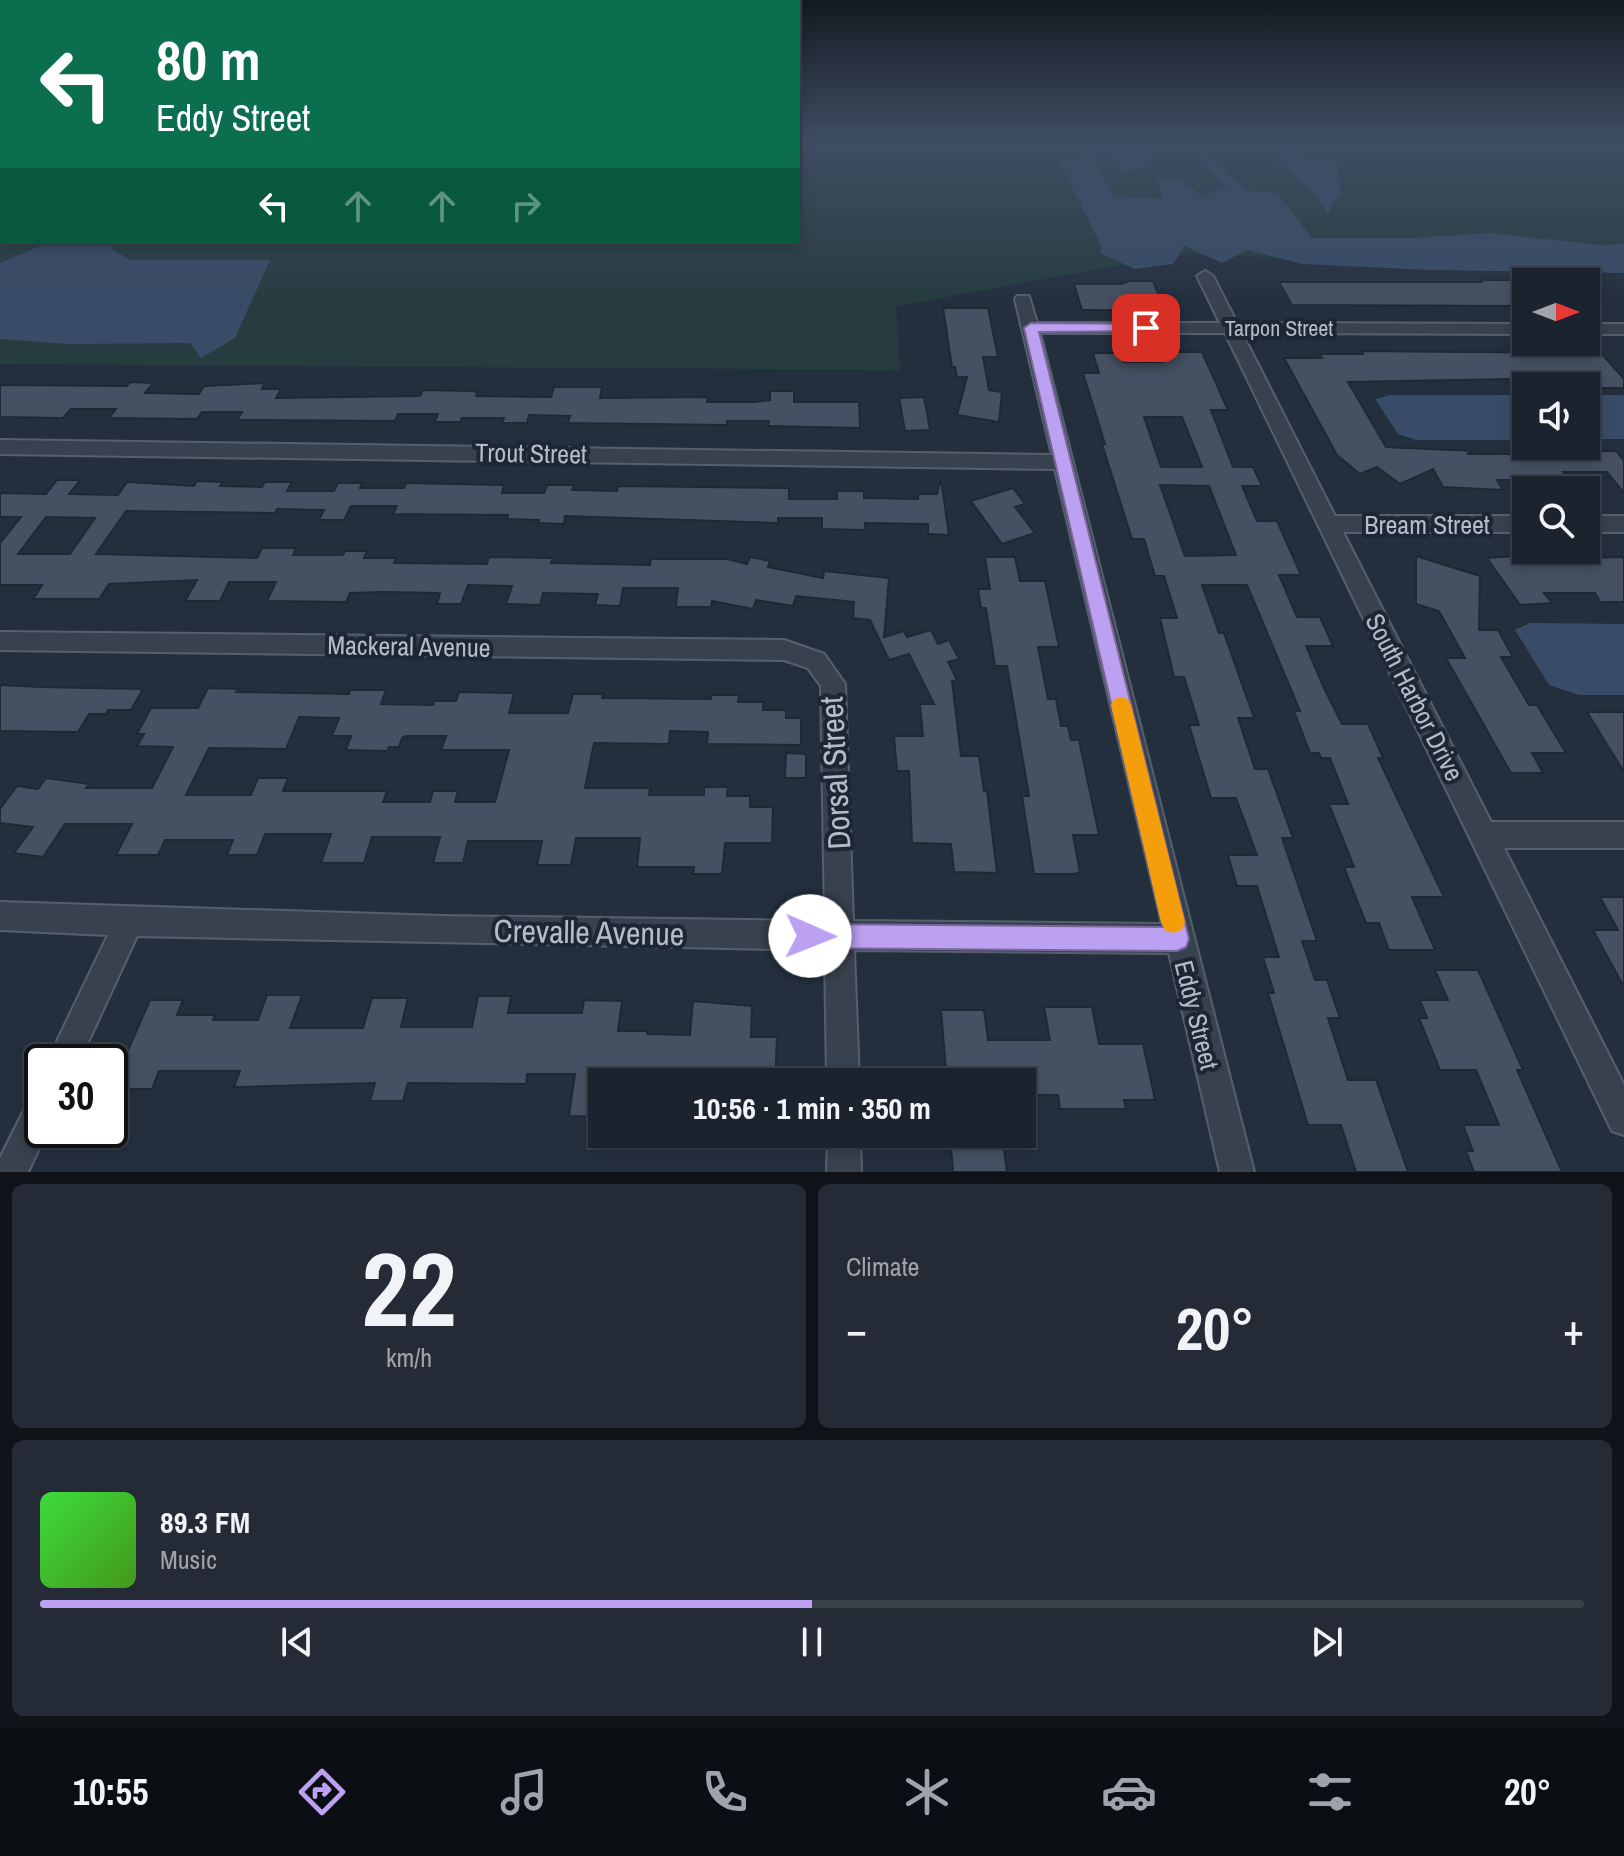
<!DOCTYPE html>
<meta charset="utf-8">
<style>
body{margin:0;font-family:"Archivo Narrow",sans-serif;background:#242b36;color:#f1f3f6;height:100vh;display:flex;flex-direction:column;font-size:30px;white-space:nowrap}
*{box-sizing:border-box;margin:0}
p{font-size:26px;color:#a0a4aa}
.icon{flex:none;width:44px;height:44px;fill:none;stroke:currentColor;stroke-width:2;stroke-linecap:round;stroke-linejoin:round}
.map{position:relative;height:1172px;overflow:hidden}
.panel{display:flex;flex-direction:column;gap:12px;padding:12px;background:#0f1319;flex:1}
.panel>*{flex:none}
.top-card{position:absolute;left:0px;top:0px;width:800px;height:244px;box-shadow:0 4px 12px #0003,0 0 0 2px #39404a;background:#0b6e4f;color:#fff;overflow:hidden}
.needle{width:52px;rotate:90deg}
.tools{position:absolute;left:1512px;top:268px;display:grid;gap:16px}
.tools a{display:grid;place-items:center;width:88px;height:88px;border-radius:0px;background:#1b232e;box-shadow:0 4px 12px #0003,0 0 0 2px #39404a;font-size:40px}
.speed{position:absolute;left:24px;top:1044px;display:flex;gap:16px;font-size:40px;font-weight:700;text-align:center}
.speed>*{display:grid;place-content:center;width:104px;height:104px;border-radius:50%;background:#1b232e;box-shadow:0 4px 12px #0003,0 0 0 2px #39404a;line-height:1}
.speed .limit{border:4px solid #111;border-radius:12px;background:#fff;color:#111}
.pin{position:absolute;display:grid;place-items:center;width:68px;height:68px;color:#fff;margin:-34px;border-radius:16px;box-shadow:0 4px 12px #0006}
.me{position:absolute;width:88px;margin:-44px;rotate:91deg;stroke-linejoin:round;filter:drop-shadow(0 0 6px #0008)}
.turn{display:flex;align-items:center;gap:28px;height:168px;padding:0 24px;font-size:36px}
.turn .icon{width:104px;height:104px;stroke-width:2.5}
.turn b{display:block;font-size:56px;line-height:68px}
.lanes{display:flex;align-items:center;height:76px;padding:0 24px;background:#0003;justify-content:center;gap:40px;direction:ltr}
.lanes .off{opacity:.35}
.big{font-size:60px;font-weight:700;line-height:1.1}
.panel .card{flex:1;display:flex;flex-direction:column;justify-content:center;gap:12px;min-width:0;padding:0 28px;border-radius:12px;background:#242b36}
.panel .dial{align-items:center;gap:0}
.dial b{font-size:104px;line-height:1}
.song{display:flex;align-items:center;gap:24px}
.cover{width:96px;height:96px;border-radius:12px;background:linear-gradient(135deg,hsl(120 70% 55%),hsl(100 70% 35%))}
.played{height:8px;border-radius:4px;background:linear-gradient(90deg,#bca0f2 50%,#39404a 50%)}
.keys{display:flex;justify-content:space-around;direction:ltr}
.heat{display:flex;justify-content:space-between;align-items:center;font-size:44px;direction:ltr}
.panel .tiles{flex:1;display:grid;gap:12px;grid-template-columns:1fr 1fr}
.card:last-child{grid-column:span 2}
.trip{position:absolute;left:588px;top:1068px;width:448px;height:80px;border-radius:0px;background:#1b232e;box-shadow:0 4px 12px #0003,0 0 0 2px #39404a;font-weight:700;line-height:80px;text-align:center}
.dock{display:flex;height:128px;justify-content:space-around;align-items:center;background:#0b0e12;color:#a0a4aa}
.dock .icon{width:56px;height:56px}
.dock .on{color:#bca0f2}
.dock b{font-size:36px;color:#f1f3f6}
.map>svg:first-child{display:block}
.green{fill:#263c3f}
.water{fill:#394c67}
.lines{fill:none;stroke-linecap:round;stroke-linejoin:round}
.canal{fill:#394c67;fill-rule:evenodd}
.building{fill:#455162;stroke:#1f2835;stroke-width:2;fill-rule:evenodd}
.street-casing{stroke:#565f6c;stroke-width:4}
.street{fill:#38414e;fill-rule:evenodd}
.route{fill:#bca0f2;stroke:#7a689d;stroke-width:2}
.slow{fill:#f59e0b}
.labels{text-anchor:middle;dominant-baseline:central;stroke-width:8;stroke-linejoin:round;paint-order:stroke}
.far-street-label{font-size:22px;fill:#b4bcc9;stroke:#1d2633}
.street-label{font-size:26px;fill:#b4bcc9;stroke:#1d2633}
.near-street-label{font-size:32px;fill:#b4bcc9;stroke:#1d2633}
</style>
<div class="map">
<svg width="1624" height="1172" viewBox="0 0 1624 1172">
<rect width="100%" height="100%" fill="#242f3e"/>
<path class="green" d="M 0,141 L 2,242 L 798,242 L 798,141 L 1624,141 L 1624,270 L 1182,254 L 896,306 L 900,370 L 0,364 Z"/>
<path class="water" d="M 1261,144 L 1336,161 L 1341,191 L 1328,213 L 1314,194 Z
M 1128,146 L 1163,150 L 1143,167 L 1124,173 L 1105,156 L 1093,160 L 1114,196 L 1163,199 L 1156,179 L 1176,177 L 1204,197 L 1219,188 L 1277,193 L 1312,238 L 1412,238 L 1490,233 L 1601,245 L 1624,244 L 1624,273 L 1430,270 L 1303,264 L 1247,250 L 1222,263 L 1185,246 L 1173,264 L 1135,269 L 1100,253 L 1101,246 L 1059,160 L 1092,148 Z
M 39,242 L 117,242 L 111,248 L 130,260 L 270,260 L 235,338 L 201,358 L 190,343 L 69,344 L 0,339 L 0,263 L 38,247 Z
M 1390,395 L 1526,395 L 1526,440 L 1417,440 L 1398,434 L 1375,399 Z
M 1586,395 L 1624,395 L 1624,439 L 1586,439 Z
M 1530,623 L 1624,624 L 1624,695 L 1579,695 L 1549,685 L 1515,630 Z"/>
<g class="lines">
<path class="canal" d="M 1180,141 L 1195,141 L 1264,209 L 1264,215 L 1252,215 Z"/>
</g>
<path class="building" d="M 1481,280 L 1526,280 L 1526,306 L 1292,305 L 1279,282 L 1482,282 Z
M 1129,281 L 1153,281 L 1165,310 L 1082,310 L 1074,284 L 1122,284 Z
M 943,308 L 988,308 L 998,357 L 983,357 L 989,390 L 1002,392 L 999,422 L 957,415 L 967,377 L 957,377 L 955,367 L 952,367 Z
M 1361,351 L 1601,353 L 1624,379 L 1624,388 L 1602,388 L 1596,381 L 1573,381 L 1570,378 L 1348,382 L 1386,447 L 1474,451 L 1467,454 L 1565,454 L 1562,451 L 1616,451 L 1624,461 L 1624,493 L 1607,472 L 1563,472 L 1575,488 L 1552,488 L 1546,480 L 1497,480 L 1503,490 L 1443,487 L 1433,469 L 1400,484 L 1377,467 L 1360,474 L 1337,455 L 1284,358 L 1322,358 L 1319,354 L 1363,354 Z
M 1158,352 L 1202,352 L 1228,410 L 1211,410 L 1233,467 L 1253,467 L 1262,486 L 1242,486 L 1257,521 L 1277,521 L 1301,575 L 1279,575 L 1297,617 L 1320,617 L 1333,646 L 1306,646 L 1324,688 L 1342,724 L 1368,724 L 1383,758 L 1378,758 L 1444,897 L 1412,897 L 1435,950 L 1389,950 L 1379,923 L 1366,923 L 1344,867 L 1354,867 L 1329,804 L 1348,804 L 1330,758 L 1321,758 L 1319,753 L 1310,753 L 1294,711 L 1300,711 L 1247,585 L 1202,585 L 1219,633 L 1224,633 L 1254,718 L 1238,718 L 1255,769 L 1268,769 L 1293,838 L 1282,838 L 1317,941 L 1302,941 L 1315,980 L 1327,980 L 1340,1018 L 1328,1018 L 1348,1080 L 1376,1080 L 1408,1172 L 1356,1172 L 1341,1125 L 1308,1125 L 1268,993 L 1274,993 L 1263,957 L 1279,957 L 1257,886 L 1237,886 L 1228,855 L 1257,855 L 1236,798 L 1211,798 L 1189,725 L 1199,725 L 1184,677 L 1174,677 L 1160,618 L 1177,618 L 1164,576 L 1155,576 L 1144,539 L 1132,539 L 1102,444 L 1105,444 L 1083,373 L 1099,373 L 1093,353 L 1121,353 L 1124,362 L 1162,362 ZM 1144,417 L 1182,417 L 1202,467 L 1161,467 ZM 1160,485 L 1209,486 L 1236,555 L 1185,556 Z
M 130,382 L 153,383 L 145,393 L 199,394 L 204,386 L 265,383 L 262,389 L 281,389 L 276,398 L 420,396 L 423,390 L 473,391 L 477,392 L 476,396 L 551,397 L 554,387 L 602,387 L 600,398 L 708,397 L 707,402 L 754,402 L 770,400 L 770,391 L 794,391 L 794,402 L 859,402 L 860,428 L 768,426 L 769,421 L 727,421 L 727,425 L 568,423 L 570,416 L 529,415 L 527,423 L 502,423 L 504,418 L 462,418 L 460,422 L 435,422 L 438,414 L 398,414 L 395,421 L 237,420 L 242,412 L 202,412 L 197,419 L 109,418 L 116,409 L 71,409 L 63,418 L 0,417 L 0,385 L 127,386 Z
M 924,397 L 930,430 L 905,431 L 899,398 Z
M 941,479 L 949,535 L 928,534 L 928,524 L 865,523 L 865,530 L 822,529 L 822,518 L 778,518 L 778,523 L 565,516 L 564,524 L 538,523 L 539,520 L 507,519 L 508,515 L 393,514 L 397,506 L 351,506 L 344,520 L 319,520 L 324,510 L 277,509 L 275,513 L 126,511 L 96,554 L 257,558 L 262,548 L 296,548 L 293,555 L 343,555 L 345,551 L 367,551 L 364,558 L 396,558 L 394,563 L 487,564 L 489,557 L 553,558 L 551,563 L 650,565 L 651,559 L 727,559 L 747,564 L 750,557 L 770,561 L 768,567 L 823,578 L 824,571 L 889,578 L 884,637 L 904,631 L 907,637 L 931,630 L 938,644 L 949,640 L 959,659 L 948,662 L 957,680 L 952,681 L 961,756 L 979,756 L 984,791 L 987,791 L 997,873 L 954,872 L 951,844 L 912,843 L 909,771 L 897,771 L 894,736 L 923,736 L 920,704 L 934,704 L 909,654 L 889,660 L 870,620 L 853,618 L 854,602 L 796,596 L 793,606 L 756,600 L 753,609 L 712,601 L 711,607 L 676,607 L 678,588 L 623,588 L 620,606 L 595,605 L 598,594 L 543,593 L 540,605 L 506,604 L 512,586 L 468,585 L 461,604 L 437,604 L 440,593 L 383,592 L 350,593 L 346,602 L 267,601 L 276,582 L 229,582 L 220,601 L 185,601 L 197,580 L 109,584 L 99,599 L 33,599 L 42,585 L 0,585 L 0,543 L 21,517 L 0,517 L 0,493 L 46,494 L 57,480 L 80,480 L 69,494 L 118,495 L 127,482 L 194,486 L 197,481 L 223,482 L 220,486 L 262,487 L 265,482 L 292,482 L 287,491 L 334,491 L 338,483 L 362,483 L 360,488 L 404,488 L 406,483 L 504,485 L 502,493 L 544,493 L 547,485 L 574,485 L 572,490 L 617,491 L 618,486 L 789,488 L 789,499 L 837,499 L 837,491 L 864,491 L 864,498 L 918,499 L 918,494 L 937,494 ZM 46,517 L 95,518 L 70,554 L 18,554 Z
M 1013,488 L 1025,504 L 1015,507 L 1035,533 L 1002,544 L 971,501 Z
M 1416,556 L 1480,576 L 1479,630 L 1498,630 L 1513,657 L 1501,657 L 1529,705 L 1537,705 L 1566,753 L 1532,753 L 1543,773 L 1511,773 L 1446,658 L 1465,658 L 1439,611 L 1416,604 Z
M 1516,556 L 1518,559 L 1624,557 L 1624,602 L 1600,602 L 1595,593 L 1544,593 L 1552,603 L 1520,605 L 1487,558 Z
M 985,557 L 1015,557 L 1020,581 L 1045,581 L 1059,647 L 1038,647 L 1048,699 L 1056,699 L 1061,726 L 1068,726 L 1071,740 L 1079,740 L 1099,835 L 1073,835 L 1080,872 L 1074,874 L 1034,874 L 1022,796 L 1029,796 L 1007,666 L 995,666 L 986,608 L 981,608 L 978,589 L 990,589 Z
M 0,685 L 40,687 L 143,689 L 131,710 L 108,710 L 106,714 L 89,714 L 78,732 L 0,731 Z
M 208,688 L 238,689 L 236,692 L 349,694 L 350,690 L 386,690 L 381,704 L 433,705 L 434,701 L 456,701 L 459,692 L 514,693 L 509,713 L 568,713 L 573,694 L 603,694 L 602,698 L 711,699 L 711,695 L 739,695 L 738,702 L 763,702 L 763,710 L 786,710 L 786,718 L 801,718 L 801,745 L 707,744 L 708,732 L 670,731 L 669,744 L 594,743 L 585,788 L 650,788 L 649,795 L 704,795 L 704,787 L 728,787 L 727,796 L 750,796 L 750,807 L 773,807 L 772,843 L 725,843 L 722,874 L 693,874 L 694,867 L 637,867 L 640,838 L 576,838 L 571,865 L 537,865 L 542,841 L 468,841 L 463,863 L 433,863 L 440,837 L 372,837 L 364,863 L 321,863 L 331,834 L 265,834 L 257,855 L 227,855 L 233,840 L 165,840 L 158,855 L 116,855 L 132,824 L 65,824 L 43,857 L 14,853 L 33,827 L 0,823 L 0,809 L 17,786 L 38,789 L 46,778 L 89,784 L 86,788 L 152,788 L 173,747 L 137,746 L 144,734 L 137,734 L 151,708 L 198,708 ZM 299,717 L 339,718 L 332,736 L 351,736 L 346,750 L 387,751 L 389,747 L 399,747 L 402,738 L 406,736 L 446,736 L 441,750 L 509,750 L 495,802 L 455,802 L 458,791 L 433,791 L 430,802 L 383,802 L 387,791 L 283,791 L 288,778 L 258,778 L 251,795 L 186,795 L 209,748 L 286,749 Z
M 1587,712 L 1624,712 L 1624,772 Z
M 786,753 L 806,754 L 806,778 L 785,778 Z
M 1600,897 L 1624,897 L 1624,987 L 1593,930 L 1618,930 Z
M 1435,970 L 1478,970 L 1523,1070 L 1517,1070 L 1562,1172 L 1474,1172 L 1466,1151 L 1473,1151 L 1463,1125 L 1499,1125 L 1476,1070 L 1440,1070 L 1419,1018 L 1427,1018 L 1420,1000 L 1448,1000 Z
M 267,995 L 302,995 L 290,1028 L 363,1028 L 372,998 L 408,998 L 401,1027 L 472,1027 L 478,996 L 511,996 L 508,1013 L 582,1013 L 584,1000 L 622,1001 L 618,1031 L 647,1031 L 647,1034 L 690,1035 L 693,1001 L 752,1006 L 751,1037 L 777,1037 L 775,1082 L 602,1082 L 602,1117 L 569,1116 L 575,1074 L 527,1074 L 526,1084 L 408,1083 L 403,1101 L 370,1101 L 375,1083 L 234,1087 L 240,1071 L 159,1071 L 152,1089 L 111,1089 L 150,1000 L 183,1000 L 177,1015 L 215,1015 L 213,1020 L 258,1020 Z
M 1044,1007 L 1092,1007 L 1099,1044 L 1143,1044 L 1155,1100 L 1124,1100 L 1126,1109 L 1060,1109 L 1058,1095 L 1022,1095 L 1022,1082 L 947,1082 L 941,1010 L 984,1010 L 988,1040 L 1050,1040 Z
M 950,1134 L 1002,1134 L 1007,1172 L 953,1172 Z"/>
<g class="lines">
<g class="street-casing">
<path id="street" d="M 1205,271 L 1213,276 L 1237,323 L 1526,324 L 1526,334 L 1242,333 L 1335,516 L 1526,516 L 1526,532 L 1343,532 L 1491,822 L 1624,822 L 1624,848 L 1504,848 L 1624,1085 L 1624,1135 L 1612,1131 L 1225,333 L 1040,333 L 1254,1172 L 1220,1172 L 1169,953 L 854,950 L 859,1082 L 827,1082 L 825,950 L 137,936 L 79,1062 L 47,1062 L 108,935 L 0,930 L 0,902 L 441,916 L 825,921 L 821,686 L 808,668 L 784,660 L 0,650 L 0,632 L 784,640 L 824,654 L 845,684 L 853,921 L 1162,924 L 1055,469 L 0,454 L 0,440 L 1052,455 L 1015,299 L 1017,296 L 1029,296 L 1037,323 L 1220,323 L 1197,276 Z
M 1586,324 L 1624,324 L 1624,334 L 1586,334 Z
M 1586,516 L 1624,516 L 1624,532 L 1586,532 Z
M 42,1091 L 42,1130 L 48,1130 L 28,1172 L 0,1172 L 0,1158 L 31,1096 Z
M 828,1134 L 860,1134 L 861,1172 L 827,1172 Z"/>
</g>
<use href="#street" class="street"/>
</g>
<linearGradient id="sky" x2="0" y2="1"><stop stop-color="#141a22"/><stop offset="0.46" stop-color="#3f4d63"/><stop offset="1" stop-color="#3f4d63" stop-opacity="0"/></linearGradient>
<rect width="1624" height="305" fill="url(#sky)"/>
<path class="route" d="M 1146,324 L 1151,325 L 1151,331 L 1039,332 L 1189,939 L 1186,947 L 1177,951 L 810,948 L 802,945 L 798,936 L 802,928 L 810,924 L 1163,927 L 1024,328 L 1031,323 Z"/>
<path class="slow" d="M 1121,697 L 1128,699 L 1131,705 L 1185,922 L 1182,930 L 1173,933 L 1165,930 L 1161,922 L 1111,705 L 1114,699 Z"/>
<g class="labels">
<g class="far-street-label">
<text x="1279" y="328">Tarpon Street</text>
</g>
<g class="street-label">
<text transform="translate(531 453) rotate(1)">Trout Street</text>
<text x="1427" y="524">Bream Street</text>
<text transform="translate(409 646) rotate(1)">Mackeral Avenue</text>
<text transform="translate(1415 697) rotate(63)">South Harbor Drive</text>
<text transform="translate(1197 1015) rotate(76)">Eddy Street</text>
</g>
<g class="near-street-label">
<text transform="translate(835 773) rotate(-93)">Dorsal Street</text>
<text transform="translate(589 932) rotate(1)">Crevalle Avenue</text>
</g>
</g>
</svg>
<div class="tools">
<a><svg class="needle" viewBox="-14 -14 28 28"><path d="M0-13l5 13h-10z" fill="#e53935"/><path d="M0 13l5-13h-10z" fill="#a0a4aa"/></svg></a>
<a><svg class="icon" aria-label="sound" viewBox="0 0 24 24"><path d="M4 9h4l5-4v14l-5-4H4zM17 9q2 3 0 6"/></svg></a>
<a><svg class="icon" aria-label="search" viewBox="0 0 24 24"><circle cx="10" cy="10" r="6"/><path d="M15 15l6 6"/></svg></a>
</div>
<div class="speed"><div class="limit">30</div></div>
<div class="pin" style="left:1146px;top:328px;background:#d93025"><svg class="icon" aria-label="arrive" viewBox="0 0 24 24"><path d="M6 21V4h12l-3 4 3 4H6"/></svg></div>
<svg class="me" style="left:810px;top:936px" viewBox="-20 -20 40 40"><circle r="19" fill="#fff"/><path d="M0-13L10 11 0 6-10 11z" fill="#bca0f2"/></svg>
<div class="trip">10:56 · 1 min · 350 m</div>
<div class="top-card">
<div class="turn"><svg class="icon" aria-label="left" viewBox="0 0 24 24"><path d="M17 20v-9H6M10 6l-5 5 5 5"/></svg><div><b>80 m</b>Eddy Street</div></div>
<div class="lanes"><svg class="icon" aria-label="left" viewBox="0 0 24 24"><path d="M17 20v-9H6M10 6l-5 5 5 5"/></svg><svg class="icon off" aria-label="ahead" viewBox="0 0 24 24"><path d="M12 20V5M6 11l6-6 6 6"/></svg><svg class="icon off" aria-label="ahead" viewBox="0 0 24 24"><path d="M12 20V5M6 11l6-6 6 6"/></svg><svg class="icon off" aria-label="right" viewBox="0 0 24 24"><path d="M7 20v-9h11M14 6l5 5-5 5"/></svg></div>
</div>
</div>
<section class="panel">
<div class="tiles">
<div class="card dial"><b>22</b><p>km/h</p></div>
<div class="card"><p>Climate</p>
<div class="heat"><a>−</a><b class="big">20°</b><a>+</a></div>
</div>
<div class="card">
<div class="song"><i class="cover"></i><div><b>89.3 FM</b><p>Music</p></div></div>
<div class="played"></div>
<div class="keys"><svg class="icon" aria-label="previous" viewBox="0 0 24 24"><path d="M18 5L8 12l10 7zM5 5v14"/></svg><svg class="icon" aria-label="pause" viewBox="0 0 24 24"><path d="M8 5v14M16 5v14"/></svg><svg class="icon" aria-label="next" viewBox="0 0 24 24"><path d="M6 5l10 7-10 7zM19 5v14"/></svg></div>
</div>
</div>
</section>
<nav class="dock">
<b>10:55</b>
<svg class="icon on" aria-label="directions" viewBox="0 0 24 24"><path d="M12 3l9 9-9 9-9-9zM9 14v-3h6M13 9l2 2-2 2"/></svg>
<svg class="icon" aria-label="music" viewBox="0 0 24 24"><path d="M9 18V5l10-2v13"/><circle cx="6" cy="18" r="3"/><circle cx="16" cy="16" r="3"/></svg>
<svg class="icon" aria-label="phone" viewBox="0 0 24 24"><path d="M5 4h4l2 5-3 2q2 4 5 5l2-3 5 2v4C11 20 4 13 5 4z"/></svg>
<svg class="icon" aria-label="climate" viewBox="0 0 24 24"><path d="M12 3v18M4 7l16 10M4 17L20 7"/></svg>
<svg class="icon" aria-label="car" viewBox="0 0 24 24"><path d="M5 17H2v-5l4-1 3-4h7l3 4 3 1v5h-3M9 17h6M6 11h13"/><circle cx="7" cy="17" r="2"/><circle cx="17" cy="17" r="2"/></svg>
<svg class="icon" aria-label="filters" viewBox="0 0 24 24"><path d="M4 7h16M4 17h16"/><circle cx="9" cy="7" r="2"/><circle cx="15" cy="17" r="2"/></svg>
<b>20°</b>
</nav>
